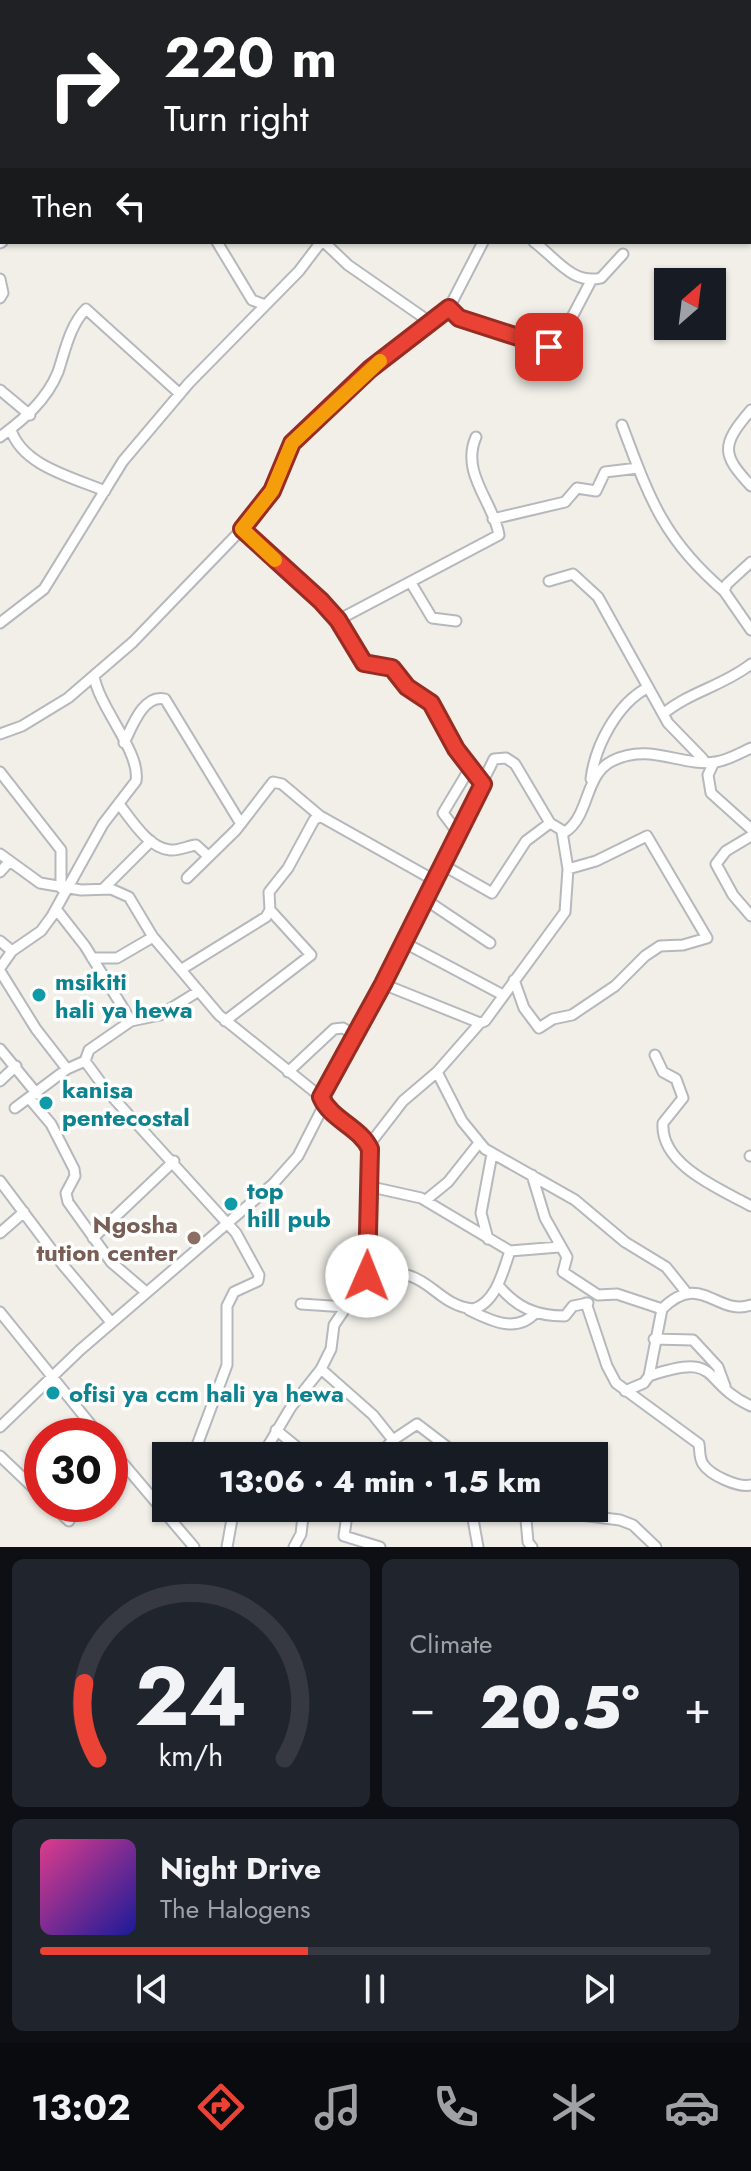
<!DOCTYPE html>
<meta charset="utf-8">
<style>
body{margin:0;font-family:Jost,sans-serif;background:#20242c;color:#f1f3f6;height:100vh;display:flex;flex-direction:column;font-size:30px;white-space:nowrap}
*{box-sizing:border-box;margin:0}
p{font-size:26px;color:#9ea1a6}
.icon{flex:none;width:44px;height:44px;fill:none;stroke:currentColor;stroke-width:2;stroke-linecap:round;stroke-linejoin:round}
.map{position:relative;height:1547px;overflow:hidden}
.panel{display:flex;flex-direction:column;gap:12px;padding:12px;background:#0d0f14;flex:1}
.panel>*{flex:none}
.hud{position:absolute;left:0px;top:0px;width:752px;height:244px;box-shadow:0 2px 6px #0004;background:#202124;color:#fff;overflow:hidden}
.needle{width:52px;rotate:28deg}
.buttons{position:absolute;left:654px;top:268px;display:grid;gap:16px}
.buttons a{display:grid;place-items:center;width:72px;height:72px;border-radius:0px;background:#171b24;box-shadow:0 2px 6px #0004;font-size:40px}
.speed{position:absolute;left:24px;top:1418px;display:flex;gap:16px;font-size:40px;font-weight:700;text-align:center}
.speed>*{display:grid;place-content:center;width:104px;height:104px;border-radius:50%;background:#171b24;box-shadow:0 2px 6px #0004;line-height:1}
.speed .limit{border:12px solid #d22;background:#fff;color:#111}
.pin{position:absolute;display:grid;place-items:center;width:68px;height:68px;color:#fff;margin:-34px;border-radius:16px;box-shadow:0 4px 12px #0006}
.me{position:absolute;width:88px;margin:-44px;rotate:1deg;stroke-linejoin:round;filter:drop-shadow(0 0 6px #0008)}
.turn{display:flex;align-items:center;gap:28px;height:168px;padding:0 32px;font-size:36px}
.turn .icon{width:104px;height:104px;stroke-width:2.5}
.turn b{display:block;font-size:56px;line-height:68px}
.then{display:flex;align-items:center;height:76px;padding:0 32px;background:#0003;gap:16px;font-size:30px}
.big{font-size:60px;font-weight:800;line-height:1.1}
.panel .tile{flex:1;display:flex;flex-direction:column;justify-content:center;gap:12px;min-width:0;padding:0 28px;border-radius:12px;background:#20242c}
.panel .dial{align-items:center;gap:0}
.dial svg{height:208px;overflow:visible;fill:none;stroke:#363941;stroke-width:7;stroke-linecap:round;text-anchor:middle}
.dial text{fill:#f1f3f6;stroke:none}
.song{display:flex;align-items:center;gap:24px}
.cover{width:96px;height:96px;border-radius:12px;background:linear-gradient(135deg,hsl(330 70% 55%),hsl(240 70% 35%))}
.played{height:8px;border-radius:4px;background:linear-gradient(90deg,#ea4335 40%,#363941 40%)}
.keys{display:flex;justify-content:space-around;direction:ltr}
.heat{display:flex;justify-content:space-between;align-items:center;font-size:44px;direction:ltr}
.panel .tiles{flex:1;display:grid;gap:12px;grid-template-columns:1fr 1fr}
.tile:last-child{grid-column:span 2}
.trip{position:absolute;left:152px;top:1442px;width:456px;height:80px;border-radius:0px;background:#171b24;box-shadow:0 2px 6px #0004;font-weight:800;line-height:80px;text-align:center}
.menu{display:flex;height:128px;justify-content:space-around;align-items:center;background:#090b0e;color:#9ea1a6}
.menu .icon{width:56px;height:56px}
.menu .current{color:#ea4335}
.menu b{font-size:36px;color:#f1f3f6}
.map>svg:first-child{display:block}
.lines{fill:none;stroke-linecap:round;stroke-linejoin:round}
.minor-casing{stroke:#b5b8bc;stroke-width:13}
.minor{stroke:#fff;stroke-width:9}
.route-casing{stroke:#982c22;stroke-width:20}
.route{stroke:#ea4335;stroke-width:14}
.slow{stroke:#f59e0b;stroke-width:14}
.culture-dot{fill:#0f9aa8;stroke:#fff;stroke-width:3}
.education-dot{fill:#8d6e63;stroke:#fff;stroke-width:3}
.labels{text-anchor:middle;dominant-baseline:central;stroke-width:7;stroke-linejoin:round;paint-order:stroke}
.culture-label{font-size:24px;font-weight:bold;fill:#0d838f;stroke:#fff;text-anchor:start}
.education-label{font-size:24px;font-weight:bold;fill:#785e54;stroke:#fff;text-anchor:end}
</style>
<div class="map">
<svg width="751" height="1547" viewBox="0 0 751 1547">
<rect width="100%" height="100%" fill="#f1efe8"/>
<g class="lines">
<g class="minor-casing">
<path id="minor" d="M 13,0 L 15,2
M 129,0 L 132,2
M 251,0 L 253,2
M 342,0 L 345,2
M 413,0 L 414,2
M 552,0 L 552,2
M 612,0 L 613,2
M 83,2 L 84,0
M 139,2 L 140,0
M 213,2 L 215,0
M 271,2 L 273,0
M 514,2 L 515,0
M 709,2 L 714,0
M 750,25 L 751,25
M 750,54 L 751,53
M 750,77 L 751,78
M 750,233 L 751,235
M 217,242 L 252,300 L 265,305
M 324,242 L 348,265 L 430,322
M 534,242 C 555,257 572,285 601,278 L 623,254
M 0,243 L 2,242
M 0,279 L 3,293 L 0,298
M 449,308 L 459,318 L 549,347 L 562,336 L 592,279
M 0,390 L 30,415
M 751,410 C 721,445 721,454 751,486
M 622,425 C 649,497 663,539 724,591
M 11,430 C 23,466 72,477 105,491
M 0,437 C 24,419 46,401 58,372 C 65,351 70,325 86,309 L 180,394
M 493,519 L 565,502 L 577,488 L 596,491 L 605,472 L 638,468
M 242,529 L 321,601 L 338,620 L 364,663 L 392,668 L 407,687 L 431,703 L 456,749 L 483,784
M 751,562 L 727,584 L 724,591 L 751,630
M 549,581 L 573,574 L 598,597 L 668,723 L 703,759
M 411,583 L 432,618 L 456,621
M 338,620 L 499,535 C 494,503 460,473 476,437
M 0,623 L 44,589 L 123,461 L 189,383 L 299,271 L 321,242
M 663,714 C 689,692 723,686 751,664
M 0,734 L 22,726 L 68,698 L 133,642 L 242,529 L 272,491 L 295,440 L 370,369 L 449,308 L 483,242
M 124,743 C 132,727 143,694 165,699 L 241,824
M 714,762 L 708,775 L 711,793 L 751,829
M 0,772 L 61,850 L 61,888
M 591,779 C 595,746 617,704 647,688
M 119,804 C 131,819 148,848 170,850 C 178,851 188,846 196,845 L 208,856
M 458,833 L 443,813 L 470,768
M 751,836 L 726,851 L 716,864 L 733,895 L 751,916
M 0,854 L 40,883 L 81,890 L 111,889 L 129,897 L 153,937 L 219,1015 L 321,1097 L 324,1105 L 298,1156 L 273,1184 L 80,1350 L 0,1427
M 441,864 L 492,893 L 526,841 L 550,823
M 0,872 L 10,861
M 187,878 L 236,830 L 273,782 L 282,784 L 320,816
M 103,889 L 151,841
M 423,898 L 490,943
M 56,909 L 85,946 L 131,1021
M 0,941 L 12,951
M 403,942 L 503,995
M 92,958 L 117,958 L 153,937
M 0,968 L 12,951 L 41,931 L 52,916 L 103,824 L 136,781 C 141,752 99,708 94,676
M 182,969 L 266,917 L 270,910 L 269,892 L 288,868 L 314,820 L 320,816 L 432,879
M 0,971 L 36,1029 L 67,1069
M 514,980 L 524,1008 L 539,1028 L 553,1019 L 572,1015 L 615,986 L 645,956 L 660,946 L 683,945 L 707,938 L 647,836 L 596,861 L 568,869
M 383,984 L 480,1023 L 485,1021 L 565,912 L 568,869 L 562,832
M 225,1021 L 311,955 L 270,910
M 0,1049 L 37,1094
M 655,1055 L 663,1072 L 676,1079 L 683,1098 L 663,1123 C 660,1165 720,1189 751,1206
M 288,1072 L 334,1029 L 343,1028 L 356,1036
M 437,1072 L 462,1121 L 485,1149 L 575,1200 L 625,1242 L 666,1267 L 686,1292
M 0,1081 L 16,1066
M 321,1097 L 383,984 L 494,759 L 506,758 L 515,764 L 550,823 L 565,832 C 590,816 584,775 612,761 C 650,742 681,767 716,762 C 728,760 740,753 751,748
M 29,1098 L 51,1124 L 74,1169 L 75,1176 L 66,1193 L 68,1202 L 111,1262 L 146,1292
M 15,1108 L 67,1069 L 85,1061
M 369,1145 L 403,1101 L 437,1072 L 480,1023
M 750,1156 L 751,1156
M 532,1175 L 545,1218 L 567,1257 L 563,1272 L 598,1295 L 617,1294 L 662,1309 C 701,1270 717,1317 751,1305
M 0,1181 L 63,1265 L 111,1322
M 367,1186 L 421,1198 L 510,1251 L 559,1247
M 426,1200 L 448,1182 L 479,1143
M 0,1233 L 24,1212
M 93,1238 L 174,1161
M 488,1239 L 481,1213 L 492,1154
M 369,1278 C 428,1260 430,1304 473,1309 C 496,1303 503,1271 510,1251
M 498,1285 C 516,1307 535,1316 565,1316 L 573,1306 L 588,1303
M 586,1303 L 607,1366 L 616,1383 L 699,1444 C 700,1450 699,1458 703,1464 C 710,1475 738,1488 751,1485
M 301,1304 L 346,1307
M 469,1310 C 491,1321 517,1334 536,1312
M 0,1312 L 100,1436
M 654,1339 L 693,1340 L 718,1367 L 725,1386
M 321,1369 L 373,1415 L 393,1440
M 649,1376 C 723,1351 699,1382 751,1406
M 625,1391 L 644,1383 L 649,1376 L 662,1309
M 276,1430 L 308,1456
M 110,1448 L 194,1547
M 0,1456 L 42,1496
M 193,1456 L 227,1365 L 227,1306 L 234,1292 L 258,1281 L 259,1275 L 236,1233 L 107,1091 L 85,1061 L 89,1050 L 131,1021 L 160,1015 L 199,991
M 262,1456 L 291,1407 L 321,1369 L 331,1349 L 334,1325 L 367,1276 L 370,1149 L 366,1141 L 324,1105
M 378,1456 L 393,1440 L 417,1424 L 459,1456
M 51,1504 L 69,1521
M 348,1508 L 344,1536 L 380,1547
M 471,1508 L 478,1547
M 525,1508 L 620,1520 L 633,1525 L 656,1547
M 525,1508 L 528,1542 L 532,1547
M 227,1547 L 234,1508
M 294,1547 L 301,1534 L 304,1508"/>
</g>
<use href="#minor" class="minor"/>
</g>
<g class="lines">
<g class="route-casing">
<path id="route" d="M 367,1276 L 370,1149 C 360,1127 331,1120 321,1097 L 383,984 L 483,784 L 456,749 L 431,703 L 407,687 L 392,668 L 364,663 L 338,620 L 321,601 L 242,529 L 272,491 L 292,443 L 370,369 L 449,308 L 459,318 L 549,347"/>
</g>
<use href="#route" class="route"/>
<path class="slow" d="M 275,560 L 242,529 L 272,491 L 292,443 L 380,361"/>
</g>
<g class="culture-dot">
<circle cx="39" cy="995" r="8"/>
<circle cx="46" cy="1103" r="8"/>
<circle cx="231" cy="1204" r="8"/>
<circle cx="53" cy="1393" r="8"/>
</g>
<circle class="education-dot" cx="194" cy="1238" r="8"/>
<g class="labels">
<g class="culture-label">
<text x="55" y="981">msikiti<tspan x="55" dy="28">hali ya hewa</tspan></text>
<text x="62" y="1089">kanisa<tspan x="62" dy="28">pentecostal</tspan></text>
<text x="247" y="1190">top<tspan x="247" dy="28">hill pub</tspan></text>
<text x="69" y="1393">ofisi ya ccm hali ya hewa</text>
</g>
<g class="education-label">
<text x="178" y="1224">Ngosha<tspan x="178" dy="28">tution center</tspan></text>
</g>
</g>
</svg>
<div class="buttons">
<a><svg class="needle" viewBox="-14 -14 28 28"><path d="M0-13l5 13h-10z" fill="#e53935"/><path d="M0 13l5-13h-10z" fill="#9ea1a6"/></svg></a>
</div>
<div class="speed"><div class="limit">30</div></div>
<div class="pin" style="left:549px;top:347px;background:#d93025"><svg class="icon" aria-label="arrive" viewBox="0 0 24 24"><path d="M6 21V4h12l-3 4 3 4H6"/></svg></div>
<svg class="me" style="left:367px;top:1276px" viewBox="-20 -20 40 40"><circle r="19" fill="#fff"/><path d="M0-13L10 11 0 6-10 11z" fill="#ea4335"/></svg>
<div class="trip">13:06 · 4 min · 1.5 km</div>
<div class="hud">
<div class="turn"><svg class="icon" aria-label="right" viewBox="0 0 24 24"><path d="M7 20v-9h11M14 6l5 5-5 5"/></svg><div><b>220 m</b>Turn right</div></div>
<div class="then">Then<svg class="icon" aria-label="left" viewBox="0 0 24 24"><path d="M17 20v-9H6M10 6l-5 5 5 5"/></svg></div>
</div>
</div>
<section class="panel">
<div class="tiles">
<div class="tile dial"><svg viewBox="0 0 100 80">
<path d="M14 69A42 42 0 1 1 86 69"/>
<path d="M14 69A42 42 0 0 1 9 40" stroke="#ea4335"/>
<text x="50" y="56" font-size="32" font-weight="700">24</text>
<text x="50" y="72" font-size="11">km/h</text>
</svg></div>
<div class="tile"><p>Climate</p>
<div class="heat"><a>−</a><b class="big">20.5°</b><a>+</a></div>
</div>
<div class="tile">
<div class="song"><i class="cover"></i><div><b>Night Drive</b><p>The Halogens</p></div></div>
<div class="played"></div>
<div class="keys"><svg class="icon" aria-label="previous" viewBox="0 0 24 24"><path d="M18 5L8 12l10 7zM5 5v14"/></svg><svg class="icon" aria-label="pause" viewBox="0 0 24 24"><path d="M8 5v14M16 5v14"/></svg><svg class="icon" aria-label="next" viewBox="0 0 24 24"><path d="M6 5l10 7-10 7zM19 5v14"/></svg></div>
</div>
</div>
</section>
<nav class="menu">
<b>13:02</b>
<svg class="icon current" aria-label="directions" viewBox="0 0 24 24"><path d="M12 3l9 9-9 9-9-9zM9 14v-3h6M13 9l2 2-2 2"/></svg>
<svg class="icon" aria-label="music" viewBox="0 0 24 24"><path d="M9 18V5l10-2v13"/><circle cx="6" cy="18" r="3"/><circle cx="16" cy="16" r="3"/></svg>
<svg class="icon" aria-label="phone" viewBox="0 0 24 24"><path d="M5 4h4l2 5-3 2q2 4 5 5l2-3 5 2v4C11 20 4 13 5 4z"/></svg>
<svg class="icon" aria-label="climate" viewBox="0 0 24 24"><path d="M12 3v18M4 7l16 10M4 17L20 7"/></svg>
<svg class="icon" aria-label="car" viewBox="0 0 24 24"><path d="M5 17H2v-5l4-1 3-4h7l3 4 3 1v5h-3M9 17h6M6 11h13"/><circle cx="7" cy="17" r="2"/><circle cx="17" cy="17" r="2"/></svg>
</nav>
